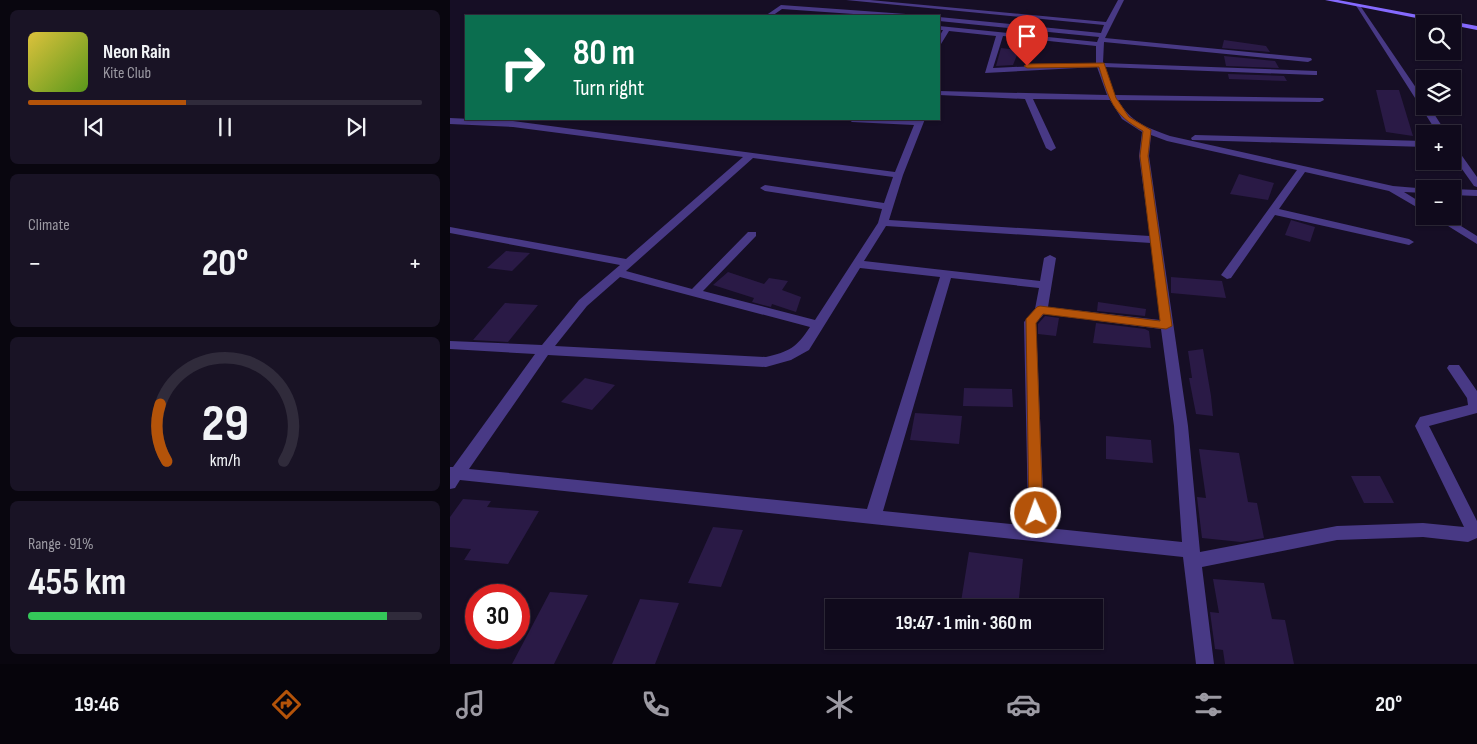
<!DOCTYPE html>
<meta charset="utf-8">
<style>
body{margin:0;font-family:"Sofia Sans Condensed",sans-serif;background:#191325;color:#f1f3f6;height:100vh;display:flex;flex-direction:column;font-size:19px;white-space:nowrap}
*{box-sizing:border-box;margin:0}
p{font-size:16px;color:#9c9aa3}
.icon{flex:none;width:28px;height:28px;fill:none;stroke:currentColor;stroke-width:2;stroke-linecap:round;stroke-linejoin:round}
.map{position:relative;flex:1;overflow:hidden}
.details{display:flex;flex-direction:column;gap:10px;padding:10px;background:#09060f;width:450px}
.details>*{flex:none}
.banner{position:absolute;left:15px;top:15px;width:475px;height:105px;border-radius:0px;box-shadow:0 1px 4px #0004,0 0 0 1px #302b3b;background:#0b6e4f;color:#fff;overflow:hidden}
.buttons{position:absolute;left:966px;top:15px;display:grid;gap:10px}
.buttons a{display:grid;place-items:center;width:45px;height:45px;border-radius:0px;background:#100a1c;box-shadow:0 1px 4px #0004,0 0 0 1px #302b3b;font-size:25px}
.speed{position:absolute;left:15px;top:584px;display:flex;gap:10px;font-size:25px;font-weight:700;text-align:center}
.speed>*{display:grid;place-content:center;width:65px;height:65px;border-radius:50%;background:#100a1c;box-shadow:0 1px 4px #0004,0 0 0 1px #302b3b;line-height:1}
.speed .limit{border:8px solid #d22;background:#fff;color:#111}
.pin{position:absolute;display:grid;place-items:center;width:42px;height:42px;color:#fff;margin:-51px -21px;border-radius:50% 50% 50% 0;rotate:-45deg;box-shadow:0 0 5px #0007}
.pin .icon{rotate:45deg}
.me{position:absolute;width:55px;margin:-28px;rotate:358deg;stroke-linejoin:round;filter:drop-shadow(0 0 4px #0008)}
.turn{display:flex;align-items:center;gap:18px;height:105px;padding:0 25px;font-size:22px}
.turn .icon{width:65px;height:65px;stroke-width:2.5}
.turn b{display:block;font-size:35px;line-height:42px}
.big{font-size:38px;font-weight:700;line-height:1.1}
.details .card{flex:1;display:flex;flex-direction:column;justify-content:center;gap:8px;min-width:0;padding:0 18px;border-radius:8px;background:#191325}
.details .dial{align-items:center;gap:0}
.dial svg{height:130px;overflow:visible;fill:none;stroke:#302b3b;stroke-width:7;stroke-linecap:round;text-anchor:middle}
.dial text{fill:#f1f3f6;stroke:none}
.song{display:flex;align-items:center;gap:15px}
.cover{width:60px;height:60px;border-radius:8px;background:linear-gradient(135deg,hsl(50 70% 55%),hsl(90 70% 35%))}
.played{height:5px;border-radius:2px;background:linear-gradient(90deg,#b45309 40%,#302b3b 40%)}
.keys{display:flex;justify-content:space-around;direction:ltr}
.heat{display:flex;justify-content:space-between;align-items:center;font-size:28px;direction:ltr}
.charge{height:8px;border-radius:4px;background:linear-gradient(90deg,#34c759 91%,#302b3b 0)}
.trip{position:absolute;left:375px;top:599px;width:278px;height:50px;border-radius:0px;background:#100a1c;box-shadow:0 1px 4px #0004,0 0 0 1px #302b3b;font-weight:700;line-height:50px;text-align:center}
.dock{display:flex;height:80px;justify-content:space-around;align-items:center;background:#06040b;color:#9c9aa3}
.dock .icon{width:35px;height:35px}
.dock .selected{color:#b45309}
.dock b{font-size:22px;color:#f1f3f6}
main{display:flex;flex:1;min-height:0}
.map>svg:first-child{display:block}
.building{fill:#2a1a46}
.lines{fill:none;stroke-linecap:round;stroke-linejoin:round}
.street{fill:#483985;fill-rule:evenodd}
.secondary{fill:#856aff;fill-rule:evenodd}
.route{fill:#b45309;stroke:#753606}
</style>
<main>
<section class="details">
<div class="card">
<div class="song"><i class="cover"></i><div><b>Neon Rain</b><p>Kite Club</p></div></div>
<div class="played"></div>
<div class="keys"><svg class="icon" aria-label="previous" viewBox="0 0 24 24"><path d="M18 5L8 12l10 7zM5 5v14"/></svg><svg class="icon" aria-label="pause" viewBox="0 0 24 24"><path d="M8 5v14M16 5v14"/></svg><svg class="icon" aria-label="next" viewBox="0 0 24 24"><path d="M6 5l10 7-10 7zM19 5v14"/></svg></div>
</div>
<div class="card"><p>Climate</p>
<div class="heat"><a>−</a><b class="big">20°</b><a>+</a></div>
</div>
<div class="card dial"><svg viewBox="0 0 100 80">
<path d="M14 69A42 42 0 1 1 86 69"/>
<path d="M14 69A42 42 0 0 1 10 34" stroke="#b45309"/>
<text x="50" y="56" font-size="32" font-weight="700">29</text>
<text x="50" y="72" font-size="11">km/h</text>
</svg></div>
<div class="card"><p>Range · 91%</p><b class="big">455 km</b><div class="charge"></div></div>
</section>
<div class="map">
<svg width="1027" height="664" viewBox="0 0 1027 664">
<rect width="100%" height="100%" fill="#160e25"/>
<path class="building" d="M 774,40 L 816,46 L 820,52 L 772,48 Z
M 551,48 L 569,50 L 563,65 L 546,66 Z
M 774,56 L 825,61 L 829,68 L 776,66 Z
M 778,74 L 834,76 L 837,81 L 779,79 Z
M 926,90 L 949,90 L 963,136 L 936,132 Z
M 789,174 L 824,183 L 818,200 L 780,194 Z
M 841,220 L 865,227 L 860,242 L 835,235 Z
M 56,251 L 80,253 L 62,271 L 37,268 Z
M 278,272 L 314,284 L 319,278 L 338,281 L 332,290 L 351,297 L 346,312 L 322,304 L 321,307 L 302,302 L 304,298 L 263,285 Z
M 721,277 L 772,281 L 776,298 L 721,293 Z
M 648,302 L 696,309 L 695,316 L 647,311 Z
M 55,303 L 88,305 L 58,342 L 23,340 Z
M 595,316 L 609,318 L 606,336 L 588,334 L 588,324 Z
M 646,323 L 695,329 L 699,331 L 701,348 L 643,343 Z
M 753,349 L 761,396 L 763,416 L 746,414 L 739,378 L 742,378 L 738,351 Z
M 135,378 L 165,385 L 142,410 L 111,402 Z
M 514,388 L 562,389 L 563,407 L 513,406 Z
M 465,413 L 512,416 L 509,444 L 460,440 Z
M 656,436 L 701,440 L 703,463 L 656,459 Z
M 749,449 L 789,453 L 798,502 L 807,503 L 814,538 L 791,542 L 752,538 L 747,497 L 756,498 Z
M 901,476 L 930,476 L 944,503 L 914,503 Z
M 13,499 L 41,501 L 37,507 L 89,511 L 58,564 L 14,560 L 21,549 L 0,547 L 0,517 Z
M 263,527 L 293,530 L 271,587 L 238,583 Z
M 519,552 L 573,559 L 568,608 L 510,608 Z
M 763,579 L 814,583 L 822,619 L 835,620 L 844,664 L 775,664 L 773,650 L 765,649 L 760,612 L 769,613 Z
M 100,592 L 138,595 L 104,664 L 62,664 Z
M 190,599 L 229,603 L 205,664 L 162,664 Z"/>
<g class="lines">
<path class="street" d="M 396,0 L 420,0 L 656,22 L 668,0 L 674,0 L 655,38 L 861,58 L 862,60 L 858,62 L 654,42 L 653,63 L 867,71 L 867,75 L 864,75 L 654,67 L 665,95 L 873,98 L 874,100 L 870,102 L 668,100 C 680,122 698,128 720,136 L 943,186 L 979,189 L 975,189 L 975,193 L 954,192 L 975,205 L 975,212 L 939,191 L 855,172 L 829,209 L 959,239 L 964,242 L 959,245 L 825,215 L 781,278 L 777,279 L 771,275 L 847,170 L 717,141 L 701,135 L 699,156 L 738,426 L 750,552 L 887,526 L 973,523 L 1014,527 L 965,426 L 970,417 L 1018,405 L 1017,398 L 997,368 L 999,365 L 1009,365 L 1027,391 L 1027,413 L 979,426 L 1027,521 L 1027,538 L 1018,542 L 973,537 L 887,540 L 752,567 L 764,664 L 746,664 L 733,557 L 10,480 L 5,488 L 0,489 L 0,467 L 3,467 L 85,354 L 0,349 L 0,341 L 92,345 L 129,300 L 170,265 L 0,233 L 0,227 L 176,259 L 293,157 L 63,127 L 0,124 L 0,118 L 63,121 L 445,172 L 464,125 L 402,122 L 398,119 L 475,119 L 453,175 L 439,220 L 700,236 L 689,156 L 692,132 L 672,119 L 660,100 L 583,99 L 606,148 L 601,151 L 596,148 L 575,99 L 489,95 L 489,91 L 657,95 L 647,67 L 535,73 L 546,36 L 499,31 L 491,44 L 489,45 L 489,37 L 493,30 L 489,30 L 489,26 L 647,42 L 649,37 L 489,21 L 489,17 L 651,33 L 654,25 ZM 553,36 L 646,46 L 646,63 L 543,68 ZM 303,158 L 443,177 L 434,203 L 315,185 L 310,188 L 315,191 L 432,209 L 428,223 L 365,320 L 253,291 L 306,236 L 306,232 L 298,232 L 242,289 L 176,271 ZM 436,226 L 701,243 L 710,320 L 598,307 L 606,258 L 600,255 L 594,258 L 590,281 L 414,261 ZM 410,268 L 490,277 L 417,509 L 19,469 L 98,355 L 316,367 L 341,360 L 359,350 ZM 170,277 L 360,327 C 347,347 339,352 316,357 L 105,346 L 137,306 ZM 501,278 L 589,288 L 585,309 L 574,322 L 578,513 L 581,526 L 433,511 ZM 594,314 L 711,329 L 724,426 L 732,542 L 598,528 L 594,513 L 586,323 Z
M 905,4 L 909,4 L 975,101 L 975,106 L 979,106 L 997,134 L 988,134 Z
M 331,5 L 456,14 L 459,16 L 432,16 L 332,9 L 322,16 L 315,16 Z
M 745,135 L 975,141 L 975,147 L 742,140 L 741,138 Z
M 1002,145 L 1005,146 L 1027,177 L 1027,187 L 1024,186 L 1002,155 Z
M 1002,189 L 1027,190 L 1027,196 L 1002,195 Z
M 982,216 L 995,216 L 1027,236 L 1027,244 Z"/>
<path class="secondary" d="M 875,0 L 888,0 L 1027,26 L 1027,30 Z"/>
</g>
<path class="route" d="M 654,63 L 666,98 L 679,117 L 701,130 L 698,156 L 722,326 L 716,329 L 593,314 L 586,323 L 593,513 L 591,518 L 586,519 L 581,518 L 579,513 L 576,319 L 587,307 L 590,306 L 710,321 L 690,156 L 693,131 C 662,114 659,99 649,67 L 577,68 L 574,66 L 577,64 Z"/>
</svg>
<div class="buttons">
<a><svg class="icon" aria-label="search" viewBox="0 0 24 24"><circle cx="10" cy="10" r="6"/><path d="M15 15l6 6"/></svg></a>
<a><svg class="icon" aria-label="layers" viewBox="0 0 24 24"><path d="M12 4l9 5-9 5-9-5zM3 14l9 5 9-5"/></svg></a>
<a>+</a>
<a>−</a>
</div>
<div class="speed"><div class="limit">30</div></div>
<div class="pin" style="left:577px;top:66px;background:#d93025"><svg class="icon" aria-label="arrive" viewBox="0 0 24 24"><path d="M6 21V4h12l-3 4 3 4H6"/></svg></div>
<svg class="me" style="left:586px;top:513px" viewBox="-20 -20 40 40"><circle r="17" fill="#b45309" stroke="#fff" stroke-width="3"/><path d="M0-11L8 9 0 5-8 9z" fill="#fff"/></svg>
<div class="trip">19:47 · 1 min · 360 m</div>
<div class="banner">
<div class="turn"><svg class="icon" aria-label="right" viewBox="0 0 24 24"><path d="M7 20v-9h11M14 6l5 5-5 5"/></svg><div><b>80 m</b>Turn right</div></div>
</div>
</div>
</main>
<nav class="dock">
<b>19:46</b>
<svg class="icon selected" aria-label="directions" viewBox="0 0 24 24"><path d="M12 3l9 9-9 9-9-9zM9 14v-3h6M13 9l2 2-2 2"/></svg>
<svg class="icon" aria-label="music" viewBox="0 0 24 24"><path d="M9 18V5l10-2v13"/><circle cx="6" cy="18" r="3"/><circle cx="16" cy="16" r="3"/></svg>
<svg class="icon" aria-label="phone" viewBox="0 0 24 24"><path d="M5 4h4l2 5-3 2q2 4 5 5l2-3 5 2v4C11 20 4 13 5 4z"/></svg>
<svg class="icon" aria-label="climate" viewBox="0 0 24 24"><path d="M12 3v18M4 7l16 10M4 17L20 7"/></svg>
<svg class="icon" aria-label="car" viewBox="0 0 24 24"><path d="M5 17H2v-5l4-1 3-4h7l3 4 3 1v5h-3M9 17h6M6 11h13"/><circle cx="7" cy="17" r="2"/><circle cx="17" cy="17" r="2"/></svg>
<svg class="icon" aria-label="filters" viewBox="0 0 24 24"><path d="M4 7h16M4 17h16"/><circle cx="9" cy="7" r="2"/><circle cx="15" cy="17" r="2"/></svg>
<b>20°</b>
</nav>
